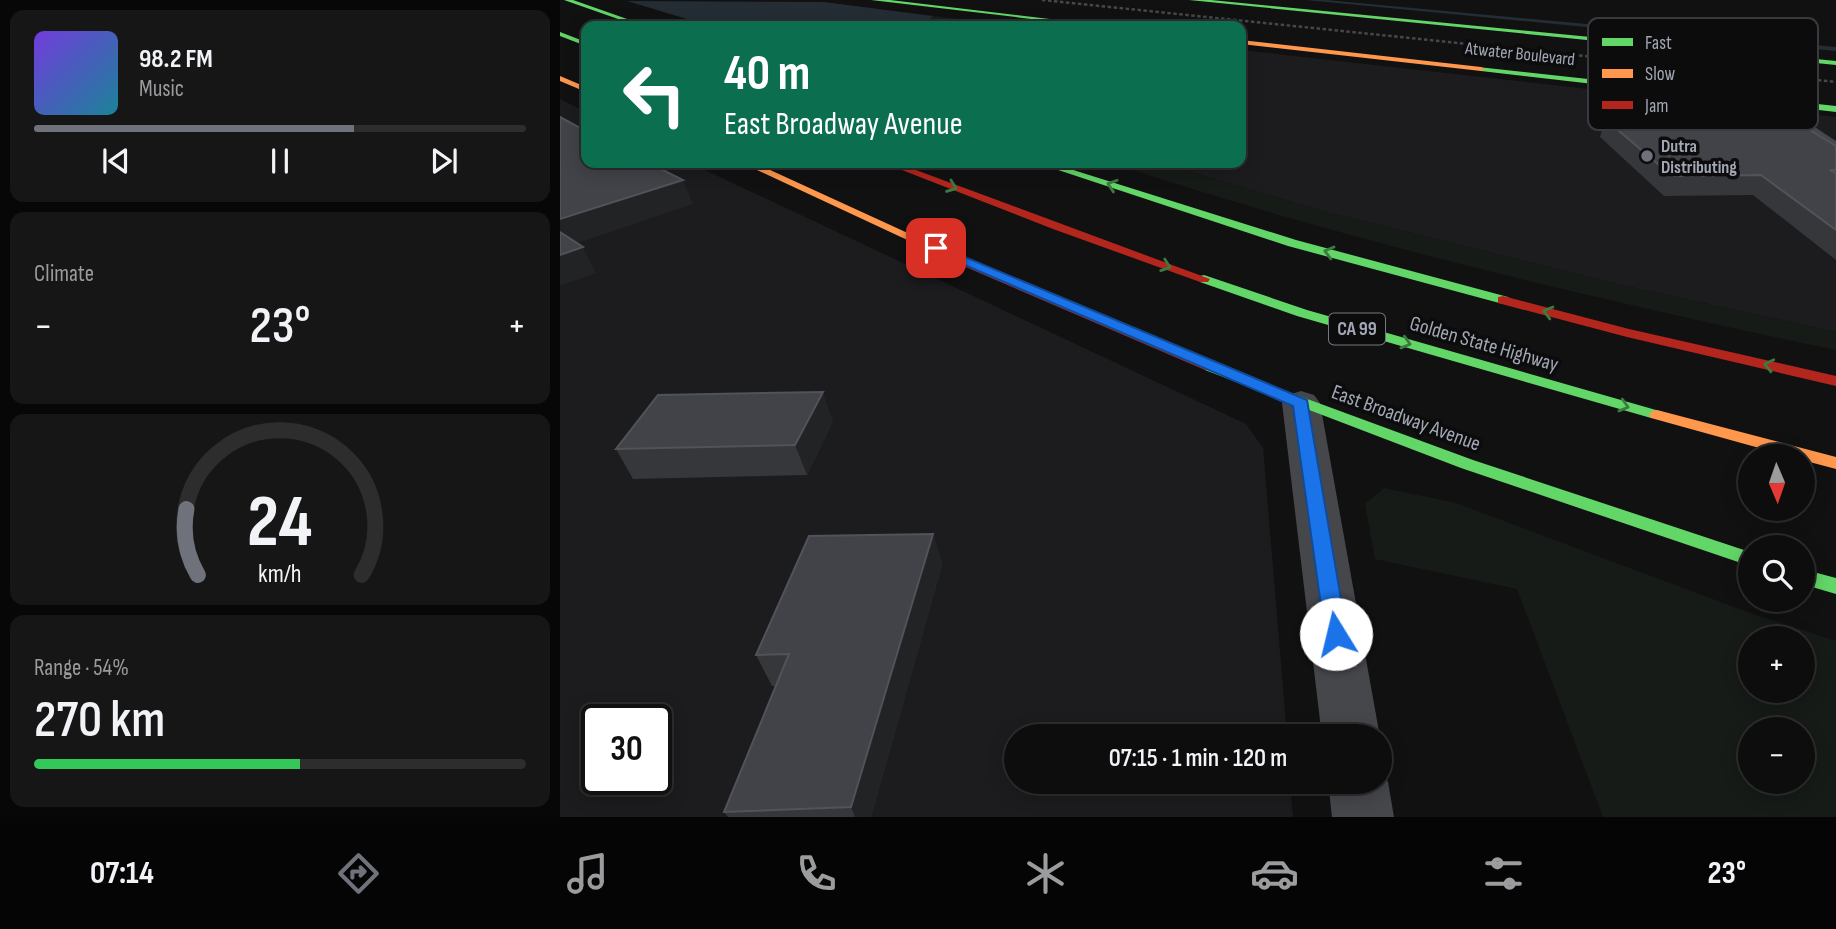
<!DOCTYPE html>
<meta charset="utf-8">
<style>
body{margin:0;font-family:"Sofia Sans Condensed",sans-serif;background:#161617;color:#f1f3f6;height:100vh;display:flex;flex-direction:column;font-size:26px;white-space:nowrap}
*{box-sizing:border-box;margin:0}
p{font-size:23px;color:#9a9c9e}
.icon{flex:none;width:38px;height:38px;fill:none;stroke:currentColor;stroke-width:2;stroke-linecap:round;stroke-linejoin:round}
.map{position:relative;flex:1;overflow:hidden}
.drawer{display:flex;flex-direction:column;gap:10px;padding:10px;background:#070708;width:560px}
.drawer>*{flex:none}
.banner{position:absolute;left:21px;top:21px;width:665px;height:147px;border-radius:14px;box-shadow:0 4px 18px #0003,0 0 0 2px #2d2d2e;background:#0b6e4f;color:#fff;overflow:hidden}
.needle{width:46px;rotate:178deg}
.controls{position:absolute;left:1178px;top:444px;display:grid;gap:14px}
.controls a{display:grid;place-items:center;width:77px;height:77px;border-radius:50%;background:#0d0d0e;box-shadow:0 4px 18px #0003,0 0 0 2px #2d2d2e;font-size:35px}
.speed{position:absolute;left:21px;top:704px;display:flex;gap:14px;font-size:35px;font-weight:700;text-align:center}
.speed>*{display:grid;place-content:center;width:91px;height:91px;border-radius:50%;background:#0d0d0e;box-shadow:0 4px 18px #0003,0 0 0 2px #2d2d2e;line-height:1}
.speed .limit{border:4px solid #111;border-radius:10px;background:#fff;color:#111}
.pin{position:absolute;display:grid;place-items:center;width:60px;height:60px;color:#fff;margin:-30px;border-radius:14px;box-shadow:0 4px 10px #0006}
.me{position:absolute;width:77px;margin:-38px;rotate:351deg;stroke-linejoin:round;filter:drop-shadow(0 0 5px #0008)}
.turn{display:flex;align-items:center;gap:24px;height:147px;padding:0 28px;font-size:32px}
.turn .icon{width:91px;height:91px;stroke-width:2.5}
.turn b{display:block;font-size:49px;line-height:60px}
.big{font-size:52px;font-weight:600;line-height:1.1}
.drawer .tile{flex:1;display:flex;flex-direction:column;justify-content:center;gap:10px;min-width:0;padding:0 24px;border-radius:14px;background:#161617}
.drawer .dial{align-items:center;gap:0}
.dial svg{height:182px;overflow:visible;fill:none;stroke:#2d2d2e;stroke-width:7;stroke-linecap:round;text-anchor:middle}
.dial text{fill:#f1f3f6;stroke:none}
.song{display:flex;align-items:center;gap:21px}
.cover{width:84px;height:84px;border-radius:10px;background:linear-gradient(135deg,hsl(260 70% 55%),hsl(190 70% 35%))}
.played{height:7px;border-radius:4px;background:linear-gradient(90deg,#6f727b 65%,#2d2d2e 65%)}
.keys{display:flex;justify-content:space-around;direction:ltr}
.heat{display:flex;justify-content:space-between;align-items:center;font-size:38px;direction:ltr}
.charge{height:10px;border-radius:5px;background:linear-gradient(90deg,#34c759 54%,#2d2d2e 0)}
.trip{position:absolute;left:444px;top:724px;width:388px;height:70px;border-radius:35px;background:#0d0d0e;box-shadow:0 4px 18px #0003,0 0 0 2px #2d2d2e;font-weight:600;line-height:70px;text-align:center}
.dock{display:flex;height:112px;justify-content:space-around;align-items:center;background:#050506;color:#9a9c9e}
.dock .icon{width:49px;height:49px}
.dock .on{color:#6f727b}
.dock b{font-size:32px;color:#f1f3f6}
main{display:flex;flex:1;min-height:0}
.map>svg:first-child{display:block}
.built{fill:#1c1c1e;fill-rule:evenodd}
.green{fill:#161b17;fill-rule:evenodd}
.water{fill:#242d34}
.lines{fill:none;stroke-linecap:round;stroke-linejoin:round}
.stream{fill:#242d34;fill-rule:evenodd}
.lane{fill:#45474b;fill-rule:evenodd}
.street{fill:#45474b;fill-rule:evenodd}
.fast{fill:#63d668;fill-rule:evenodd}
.slow{fill:#ff974d;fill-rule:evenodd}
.jam{fill:#b3261e;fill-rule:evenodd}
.rail{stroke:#45474a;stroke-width:2.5;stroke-dasharray:3.5 2.5;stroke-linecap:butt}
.wall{fill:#36373b}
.shaded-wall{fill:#222325}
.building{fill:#424348;stroke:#505359;stroke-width:2}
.oneway{stroke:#3c7b3f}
.route{fill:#1a73e8;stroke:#114b97;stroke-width:2}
.poi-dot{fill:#6f727b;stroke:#0c0c0d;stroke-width:2.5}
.labels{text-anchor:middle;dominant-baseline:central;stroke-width:7;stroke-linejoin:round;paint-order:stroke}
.far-street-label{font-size:18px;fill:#a1a7b4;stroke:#0c0c0d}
.far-poi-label{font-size:18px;font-weight:bold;fill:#a1a7b4;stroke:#0c0c0d;text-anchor:start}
.shield{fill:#0c0c0d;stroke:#747882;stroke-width:2}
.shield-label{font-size:19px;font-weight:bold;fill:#a1a7b4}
.street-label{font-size:21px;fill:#a1a7b4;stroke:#0c0c0d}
.key{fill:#0c0c0d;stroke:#393a3f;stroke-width:2}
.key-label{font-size:19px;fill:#a1a7b4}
</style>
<main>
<section class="drawer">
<div class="tile">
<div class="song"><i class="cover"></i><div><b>98.2 FM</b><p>Music</p></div></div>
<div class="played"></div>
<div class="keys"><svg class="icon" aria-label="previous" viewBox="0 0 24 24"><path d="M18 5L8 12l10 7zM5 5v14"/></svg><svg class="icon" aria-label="pause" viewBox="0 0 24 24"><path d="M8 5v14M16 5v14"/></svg><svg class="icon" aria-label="next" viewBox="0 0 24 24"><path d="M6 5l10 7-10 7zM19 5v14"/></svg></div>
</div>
<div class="tile"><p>Climate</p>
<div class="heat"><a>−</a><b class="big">23°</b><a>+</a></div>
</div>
<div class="tile dial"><svg viewBox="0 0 100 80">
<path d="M14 69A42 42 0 1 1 86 69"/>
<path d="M14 69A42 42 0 0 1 9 40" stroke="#6f727b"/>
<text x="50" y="56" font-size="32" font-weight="700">24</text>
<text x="50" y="72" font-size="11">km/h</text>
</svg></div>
<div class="tile"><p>Range · 54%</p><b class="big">270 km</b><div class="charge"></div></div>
</section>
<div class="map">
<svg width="1276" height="817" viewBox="0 0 1276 817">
<rect width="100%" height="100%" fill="#111112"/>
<path class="built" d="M 373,16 L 463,26 L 364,26 Z
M 681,50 L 1276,117 L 1276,332 L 1071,287 L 766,212 L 601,163 L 681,163 Z
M 0,99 L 26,112 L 26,163 L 130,163 L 686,424 L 703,448 L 727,737 L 457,737 L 457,782 L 730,782 L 733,817 L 0,817 ZM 37,719 L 96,719 L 96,779 L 37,779 Z"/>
<path class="green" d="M 551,163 L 601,163 L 766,212 L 1071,287 L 1276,332 L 1276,350 C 1032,299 788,241 551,163 Z
M 824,488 L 896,503 L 1190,613 L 1276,641 L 1276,817 L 1043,817 L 957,589 L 815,559 L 805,504 ZM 1190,639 L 1242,639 L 1242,691 L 1190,691 ZM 1190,730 L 1242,730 L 1242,782 L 1190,782 Z"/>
<path class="water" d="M 67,1 L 264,2 L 373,16 L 364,26 L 150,26 Z"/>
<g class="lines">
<path class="stream" d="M 746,0 L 766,0 L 1276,47 L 1276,51 Z"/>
<path class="lane" d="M 1080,85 L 1088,85 L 1101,106 L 1235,122 L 1231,117 L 1233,115 L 1241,115 L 1250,124 L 1276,141 L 1276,150 L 1243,130 L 1093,111 L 1079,87 Z"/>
<path class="street" d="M 741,391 L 754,395 L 760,403 L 820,737 L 762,737 L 722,403 L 728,395 Z
M 821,765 L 828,782 L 834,817 L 772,817 L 768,782 L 821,782 Z"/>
<path class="fast" d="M 4,0 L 13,0 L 87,26 L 78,26 Z
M 311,0 L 330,0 L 549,26 L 531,26 Z
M 629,0 L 651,0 L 1276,61 L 1276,65 Z
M 0,32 L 26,42 L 26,46 L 0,36 Z
M 918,67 L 1276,106 L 1276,112 L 921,71 Z
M 477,163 L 491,163 L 736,240 L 948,297 L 950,300 L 943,304 L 728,246 Z
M 644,275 L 747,310 L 1103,412 L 1105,415 L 1103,418 L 1091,418 L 737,316 L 640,282 L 640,276 Z
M 650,363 L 913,460 L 1190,552 L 1190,566 L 901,468 L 645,370 L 643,367 L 645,364 Z
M 1242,569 L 1276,578 L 1276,594 L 1242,584 Z"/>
<path class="slow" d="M 681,40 L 921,67 L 925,69 L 921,71 L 681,44 Z
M 0,76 L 26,87 L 26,92 L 0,81 Z
M 182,163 L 195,163 L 411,262 L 409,265 L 401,265 Z
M 1097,410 L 1276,457 L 1276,469 L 1242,460 L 1242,457 L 1232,457 L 1091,418 L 1089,415 L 1091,412 Z"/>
<path class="jam" d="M 324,163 L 337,163 L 650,279 L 648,282 L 640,282 L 493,229 Z
M 405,258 L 655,364 L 657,367 L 655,370 L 645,370 L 401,265 L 399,262 Z
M 943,296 L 1069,329 L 1276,376 L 1276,386 L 1067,337 L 938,303 L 938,297 Z"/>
<path class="rail" d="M 482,0 L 1276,82"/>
</g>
<path class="wall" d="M 1045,119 L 1276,170 L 1276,260 L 1193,195 L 1104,196 L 1040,137 Z
M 273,421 L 247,475 L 73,479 L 56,449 Z
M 373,534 L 382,565 L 311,817 L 168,817 L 164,812 L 216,686 L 212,686 L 196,655 Z"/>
<path class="shaded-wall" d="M 123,180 L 133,204 L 0,249 L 0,219 Z
M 23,247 L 36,273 L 0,286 L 0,255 Z
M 263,392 L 273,421 L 247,475 L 235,445 Z
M 373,534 L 382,565 L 311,817 L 295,817 L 291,807 Z"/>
<path class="building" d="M 0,117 L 26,131 L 26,163 L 89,163 L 123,180 L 0,219 Z
M 1230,118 L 1276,146 L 1276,170 L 1270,170 L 1276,173 L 1276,230 L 1201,175 L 1112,176 L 1045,119 Z
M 0,232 L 23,247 L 0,255 Z
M 263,392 L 235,445 L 56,449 L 98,395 Z
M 373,534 L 291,807 L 164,812 L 229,654 L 196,655 L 249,536 Z"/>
<defs><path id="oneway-chevron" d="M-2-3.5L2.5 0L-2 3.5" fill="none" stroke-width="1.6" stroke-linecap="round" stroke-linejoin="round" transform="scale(1.75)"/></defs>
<g class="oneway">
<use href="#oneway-chevron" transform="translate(552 185) rotate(-162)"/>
<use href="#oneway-chevron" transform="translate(392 187) rotate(21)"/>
<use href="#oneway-chevron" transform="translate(769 252) rotate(-165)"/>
<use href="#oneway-chevron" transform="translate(606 266) rotate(19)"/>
<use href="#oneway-chevron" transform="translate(988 312) rotate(-165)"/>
<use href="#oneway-chevron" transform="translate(846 343) rotate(16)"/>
<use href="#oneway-chevron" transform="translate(1209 365) rotate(-167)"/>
<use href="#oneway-chevron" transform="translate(1064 406) rotate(16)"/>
</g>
<path class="route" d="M 376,245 L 747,400 L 787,634 L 784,640 L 776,643 L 768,640 L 765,634 L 733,406 L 372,251 L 372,246 Z"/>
<circle class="poi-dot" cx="1087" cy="156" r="7"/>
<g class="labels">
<g class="far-street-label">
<text transform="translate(960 54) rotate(6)">Atwater Boulevard</text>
</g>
<g class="far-poi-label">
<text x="1101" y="146">Dutra<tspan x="1101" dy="21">Distributing</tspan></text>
</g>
<rect class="shield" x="769" y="313.5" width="56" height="31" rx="5"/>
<g class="shield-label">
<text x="797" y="329">CA 99</text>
</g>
<g class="street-label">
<text transform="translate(924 344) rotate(16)">Golden State Highway</text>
<text transform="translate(846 418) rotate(20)">East Broadway Avenue</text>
</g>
</g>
<rect x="1028" y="18" width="230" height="112" rx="10" class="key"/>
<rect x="1042" y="38" width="31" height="8" fill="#63d668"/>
<rect x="1042" y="69" width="31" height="9" fill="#ff974d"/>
<rect x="1042" y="101" width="31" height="8" fill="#b3261e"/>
<g class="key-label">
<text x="1085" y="49">Fast</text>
<text x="1085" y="80">Slow</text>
<text x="1085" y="112">Jam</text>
</g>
</svg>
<div class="controls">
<a><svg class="needle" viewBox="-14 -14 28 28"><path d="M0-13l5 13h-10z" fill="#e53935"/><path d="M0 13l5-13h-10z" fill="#9a9c9e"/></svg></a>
<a><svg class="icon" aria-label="search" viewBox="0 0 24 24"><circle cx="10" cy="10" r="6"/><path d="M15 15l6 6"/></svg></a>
<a>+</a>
<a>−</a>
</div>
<div class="speed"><div class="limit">30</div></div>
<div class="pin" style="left:376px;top:248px;background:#d93025"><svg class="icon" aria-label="arrive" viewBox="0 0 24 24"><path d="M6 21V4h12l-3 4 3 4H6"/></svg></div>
<svg class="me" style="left:776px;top:634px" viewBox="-20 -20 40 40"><circle r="19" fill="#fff"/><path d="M0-13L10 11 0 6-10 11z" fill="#1a73e8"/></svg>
<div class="trip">07:15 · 1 min · 120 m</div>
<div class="banner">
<div class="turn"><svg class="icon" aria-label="left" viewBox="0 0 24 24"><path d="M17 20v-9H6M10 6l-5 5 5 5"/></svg><div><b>40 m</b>East Broadway Avenue</div></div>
</div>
</div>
</main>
<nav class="dock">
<b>07:14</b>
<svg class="icon on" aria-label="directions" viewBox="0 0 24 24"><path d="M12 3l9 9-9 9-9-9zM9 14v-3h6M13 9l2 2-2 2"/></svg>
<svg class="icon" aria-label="music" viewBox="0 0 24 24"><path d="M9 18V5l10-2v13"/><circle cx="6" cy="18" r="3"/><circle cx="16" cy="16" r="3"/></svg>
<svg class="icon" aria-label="phone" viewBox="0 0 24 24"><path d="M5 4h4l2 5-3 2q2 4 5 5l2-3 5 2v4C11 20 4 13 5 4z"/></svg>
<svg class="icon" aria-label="climate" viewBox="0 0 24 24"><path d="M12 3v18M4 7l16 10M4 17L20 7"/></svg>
<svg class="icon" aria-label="car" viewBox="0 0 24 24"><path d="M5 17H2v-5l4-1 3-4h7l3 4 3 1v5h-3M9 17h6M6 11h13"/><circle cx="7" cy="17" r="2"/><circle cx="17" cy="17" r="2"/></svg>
<svg class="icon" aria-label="filters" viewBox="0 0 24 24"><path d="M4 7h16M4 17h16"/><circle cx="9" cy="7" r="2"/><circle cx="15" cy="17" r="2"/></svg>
<b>23°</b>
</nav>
